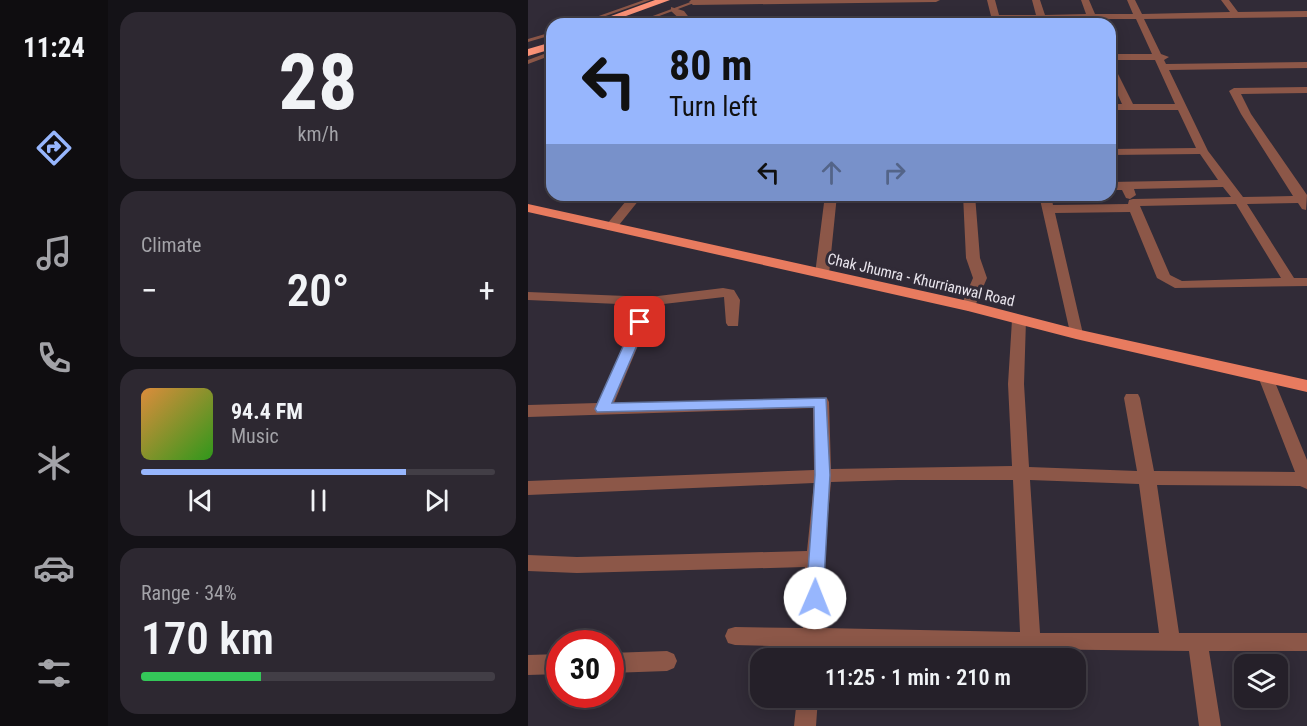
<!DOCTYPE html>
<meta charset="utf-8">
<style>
body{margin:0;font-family:"Roboto Condensed",sans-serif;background:#2d2831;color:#f1f3f6;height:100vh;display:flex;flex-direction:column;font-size:22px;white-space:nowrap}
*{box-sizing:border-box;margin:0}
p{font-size:20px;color:#a3a3a8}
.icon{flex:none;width:33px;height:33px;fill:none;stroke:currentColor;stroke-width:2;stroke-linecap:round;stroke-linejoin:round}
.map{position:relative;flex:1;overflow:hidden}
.side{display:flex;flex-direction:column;gap:12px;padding:12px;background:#141217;width:420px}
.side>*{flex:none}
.hud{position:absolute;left:18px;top:18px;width:570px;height:183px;border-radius:18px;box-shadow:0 3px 15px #0003,0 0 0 2px #423e46;background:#97b6fd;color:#111;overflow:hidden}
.fabs{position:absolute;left:706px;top:654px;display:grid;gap:12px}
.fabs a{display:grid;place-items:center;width:54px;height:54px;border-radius:12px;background:#252029;box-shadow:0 3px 15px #0003,0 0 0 2px #423e46;font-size:30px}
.speed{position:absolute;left:18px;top:630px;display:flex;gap:12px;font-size:30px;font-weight:700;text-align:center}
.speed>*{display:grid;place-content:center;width:78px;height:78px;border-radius:50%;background:#252029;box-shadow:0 3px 15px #0003,0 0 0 2px #423e46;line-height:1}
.speed .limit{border:9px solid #d22;background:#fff;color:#111}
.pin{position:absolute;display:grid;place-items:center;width:51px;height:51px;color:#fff;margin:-26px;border-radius:12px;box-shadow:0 3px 9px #0006}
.me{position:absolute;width:66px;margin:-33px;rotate:1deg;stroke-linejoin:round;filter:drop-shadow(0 0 4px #0008)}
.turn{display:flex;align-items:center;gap:21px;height:126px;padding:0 24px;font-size:27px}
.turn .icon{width:78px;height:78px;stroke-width:2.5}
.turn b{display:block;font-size:42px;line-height:51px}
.lanes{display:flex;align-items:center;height:57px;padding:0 24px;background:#0003;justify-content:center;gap:30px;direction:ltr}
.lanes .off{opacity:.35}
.big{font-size:45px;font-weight:600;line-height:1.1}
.side .tile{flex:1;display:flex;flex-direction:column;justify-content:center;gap:9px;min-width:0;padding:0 21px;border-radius:18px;background:#2d2831}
.side .dial{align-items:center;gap:0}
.dial b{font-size:78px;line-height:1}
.song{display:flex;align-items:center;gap:18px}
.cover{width:72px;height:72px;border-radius:9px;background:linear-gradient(135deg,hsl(30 70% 55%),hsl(110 70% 35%))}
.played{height:6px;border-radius:3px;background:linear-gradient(90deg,#97b6fd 75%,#423e46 75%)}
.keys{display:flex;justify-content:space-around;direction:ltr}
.heat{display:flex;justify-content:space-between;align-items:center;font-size:33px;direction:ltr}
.charge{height:9px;border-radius:4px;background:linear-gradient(90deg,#34c759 34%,#423e46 0)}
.trip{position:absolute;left:222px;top:648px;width:336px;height:60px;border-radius:18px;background:#252029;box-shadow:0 3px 15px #0003,0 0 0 2px #423e46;font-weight:600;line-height:60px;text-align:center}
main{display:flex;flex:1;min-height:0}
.tab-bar{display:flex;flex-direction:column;width:108px;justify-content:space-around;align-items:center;background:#0f0d10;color:#a3a3a8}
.tab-bar .icon{width:42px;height:42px}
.tab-bar .on{color:#97b6fd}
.tab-bar b{font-size:27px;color:#f1f3f6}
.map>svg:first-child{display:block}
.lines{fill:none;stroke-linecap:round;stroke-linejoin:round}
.lane{fill:#8c5748;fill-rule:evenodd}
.street{fill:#8c5748;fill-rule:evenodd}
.primary{fill:#e87b5f;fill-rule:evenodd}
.highway{fill:#fc9378;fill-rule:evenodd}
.route{fill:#97b6fd;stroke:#6276a4;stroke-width:1.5}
.labels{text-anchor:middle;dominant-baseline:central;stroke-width:6;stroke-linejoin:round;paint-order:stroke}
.street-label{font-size:15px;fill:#e9e5ed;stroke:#312b37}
</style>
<main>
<nav class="tab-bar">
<b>11:24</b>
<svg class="icon on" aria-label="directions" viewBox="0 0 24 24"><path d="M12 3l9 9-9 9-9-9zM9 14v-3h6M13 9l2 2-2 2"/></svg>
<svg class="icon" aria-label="music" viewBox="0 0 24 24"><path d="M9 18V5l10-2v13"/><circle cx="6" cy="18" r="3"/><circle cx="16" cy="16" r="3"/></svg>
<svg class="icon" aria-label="phone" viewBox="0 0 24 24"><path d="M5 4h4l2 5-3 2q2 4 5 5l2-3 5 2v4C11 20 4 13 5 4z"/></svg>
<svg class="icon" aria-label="climate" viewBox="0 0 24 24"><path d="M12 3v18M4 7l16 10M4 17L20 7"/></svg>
<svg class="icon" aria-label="car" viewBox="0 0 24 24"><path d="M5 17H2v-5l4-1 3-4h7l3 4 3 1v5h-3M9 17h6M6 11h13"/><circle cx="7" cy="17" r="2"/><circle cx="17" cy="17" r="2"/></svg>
<svg class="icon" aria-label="filters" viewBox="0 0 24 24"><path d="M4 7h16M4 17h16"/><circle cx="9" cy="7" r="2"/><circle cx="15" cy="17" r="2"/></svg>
</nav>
<section class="side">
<div class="tile dial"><b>28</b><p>km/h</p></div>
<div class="tile"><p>Climate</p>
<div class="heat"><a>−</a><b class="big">20°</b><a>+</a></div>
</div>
<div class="tile">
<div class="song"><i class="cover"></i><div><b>94.4 FM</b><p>Music</p></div></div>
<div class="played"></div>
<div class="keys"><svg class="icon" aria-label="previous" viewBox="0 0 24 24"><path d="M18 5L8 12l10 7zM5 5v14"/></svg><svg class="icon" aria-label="pause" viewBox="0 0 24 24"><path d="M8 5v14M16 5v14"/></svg><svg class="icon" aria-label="next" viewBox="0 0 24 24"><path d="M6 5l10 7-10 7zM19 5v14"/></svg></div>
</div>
<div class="tile"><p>Range · 34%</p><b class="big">170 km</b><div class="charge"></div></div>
</section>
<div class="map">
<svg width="779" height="726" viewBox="0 0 779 726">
<rect width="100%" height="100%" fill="#312b37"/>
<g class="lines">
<path class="lane" d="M 116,0 L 123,0 L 55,24 L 48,24 Z
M 168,0 L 174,0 L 110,24 L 103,24 Z
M 24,32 L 24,35 L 0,42 L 0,39 Z
M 24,51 L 24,55 L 0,64 L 0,60 Z"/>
<path class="street" d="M 163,0 L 412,0 L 408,2 L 165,5 L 161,2 Z
M 459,0 L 467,0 L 471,15 L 508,15 L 504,0 L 512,0 L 517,15 L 558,14 L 553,0 L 561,0 L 567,14 L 605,14 L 599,0 L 607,0 L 614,14 L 702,12 L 693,0 L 701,0 L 710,12 L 779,11 L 779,17 L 616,19 L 633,54 L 641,57 L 636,60 L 638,64 L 779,62 L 779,68 L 641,70 L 680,151 L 715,197 L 765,196 L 713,114 L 701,91 L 706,88 L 779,87 L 779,93 L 713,94 L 723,114 L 779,195 L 778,210 L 774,209 L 770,203 L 719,204 L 766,278 L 779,278 L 779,286 L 647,288 L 629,278 L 602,212 L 527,213 L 555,334 L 553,337 L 543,337 L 511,195 L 523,195 L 525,205 L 600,204 L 601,200 L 605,199 L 703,197 L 695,187 L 606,189 L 608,195 L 602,199 L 598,198 L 594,190 L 582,190 L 582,182 L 690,180 L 672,154 L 582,155 L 582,149 L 668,148 L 650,110 L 582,110 L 582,104 L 594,104 L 582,78 L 582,65 L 587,68 L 605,104 L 647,104 L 627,60 L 582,60 L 582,54 L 624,54 L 608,19 L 569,19 L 570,24 L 562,24 L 560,19 L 518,20 L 519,24 L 511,24 L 510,20 L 473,21 L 473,24 L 465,24 L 464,21 L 322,23 L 318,20 L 322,17 L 463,16 ZM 708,204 L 753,278 L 654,281 L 642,275 L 612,206 Z
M 143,7 L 156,11 L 166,24 L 157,24 L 143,11 Z
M 103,195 L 115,195 L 87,230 L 79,230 L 79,224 Z
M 297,195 L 309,195 L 301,274 L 294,278 L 287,274 Z
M 435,195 L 447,195 L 452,258 L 459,278 L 447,306 L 440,311 L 433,306 L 445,278 L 438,258 Z
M 195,288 L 206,290 L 212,300 L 210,326 L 200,326 L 198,323 L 196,297 L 127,305 L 86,403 L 299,398 L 301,402 L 303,469 L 484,466 L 480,384 L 484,320 L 491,315 L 498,320 L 496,384 L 501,467 L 609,471 L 596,398 L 598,394 L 610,394 L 612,398 L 626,471 L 767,472 L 731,379 L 734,375 L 744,375 L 779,460 L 779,489 L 772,486 L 629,485 L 651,633 L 779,633 L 779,651 L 681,651 L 693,726 L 671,726 L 661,651 L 294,647 L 294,658 L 274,658 L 274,647 L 207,645 L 200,643 L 197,636 L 200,629 L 207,627 L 275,628 L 277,567 L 49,573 L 0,571 L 0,555 L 49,557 L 279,551 L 286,483 L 0,495 L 0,481 L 286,470 L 285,408 L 0,417 L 0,405 L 70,403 L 113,305 L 0,300 L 0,292 L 122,297 ZM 370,480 L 485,480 L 492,632 L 295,628 L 296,559 L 303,482 ZM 502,480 L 611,484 L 631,633 L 512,633 Z
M 139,651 L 146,654 L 149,661 L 146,668 L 139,671 L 82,673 L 82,653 Z
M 32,654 L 32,674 L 0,675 L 0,655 Z
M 269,698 L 290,698 L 288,726 L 266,726 Z"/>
<path class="primary" d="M 0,204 L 440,301 L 548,329 L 779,380 L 779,392 L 548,339 L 440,311 L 0,212 Z"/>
<path class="highway" d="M 127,0 L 142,0 L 76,24 L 61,24 Z
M 24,42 L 24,49 L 0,56 L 0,49 Z"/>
</g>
<path class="route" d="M 112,318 L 119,322 L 84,403 L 298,398 L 302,475 L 295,598 L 293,603 L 287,606 L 280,603 L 278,598 L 287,475 L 286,407 L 69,412 L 67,409 L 106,322 Z"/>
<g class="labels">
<g class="street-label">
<text transform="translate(393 280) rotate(13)">Chak Jhumra - Khurrianwal Road</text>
</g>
</g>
</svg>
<div class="fabs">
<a><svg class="icon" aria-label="layers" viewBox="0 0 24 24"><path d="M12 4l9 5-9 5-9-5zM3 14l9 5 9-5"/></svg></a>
</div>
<div class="speed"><div class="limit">30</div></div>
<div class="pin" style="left:112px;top:322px;background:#d93025"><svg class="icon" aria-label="arrive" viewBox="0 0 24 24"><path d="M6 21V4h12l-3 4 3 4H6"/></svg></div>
<svg class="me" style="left:287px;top:598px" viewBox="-20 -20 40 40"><circle r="19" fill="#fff"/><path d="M0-13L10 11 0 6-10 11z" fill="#97b6fd"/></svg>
<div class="trip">11:25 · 1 min · 210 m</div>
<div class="hud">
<div class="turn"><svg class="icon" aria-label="left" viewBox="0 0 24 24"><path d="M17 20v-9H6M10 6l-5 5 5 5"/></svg><div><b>80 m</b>Turn left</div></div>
<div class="lanes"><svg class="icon" aria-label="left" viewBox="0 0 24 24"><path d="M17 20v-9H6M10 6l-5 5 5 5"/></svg><svg class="icon off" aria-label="ahead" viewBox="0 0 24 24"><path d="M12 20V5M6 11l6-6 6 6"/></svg><svg class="icon off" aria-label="right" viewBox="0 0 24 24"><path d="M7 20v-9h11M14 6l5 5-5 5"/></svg></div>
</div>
</div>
</main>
